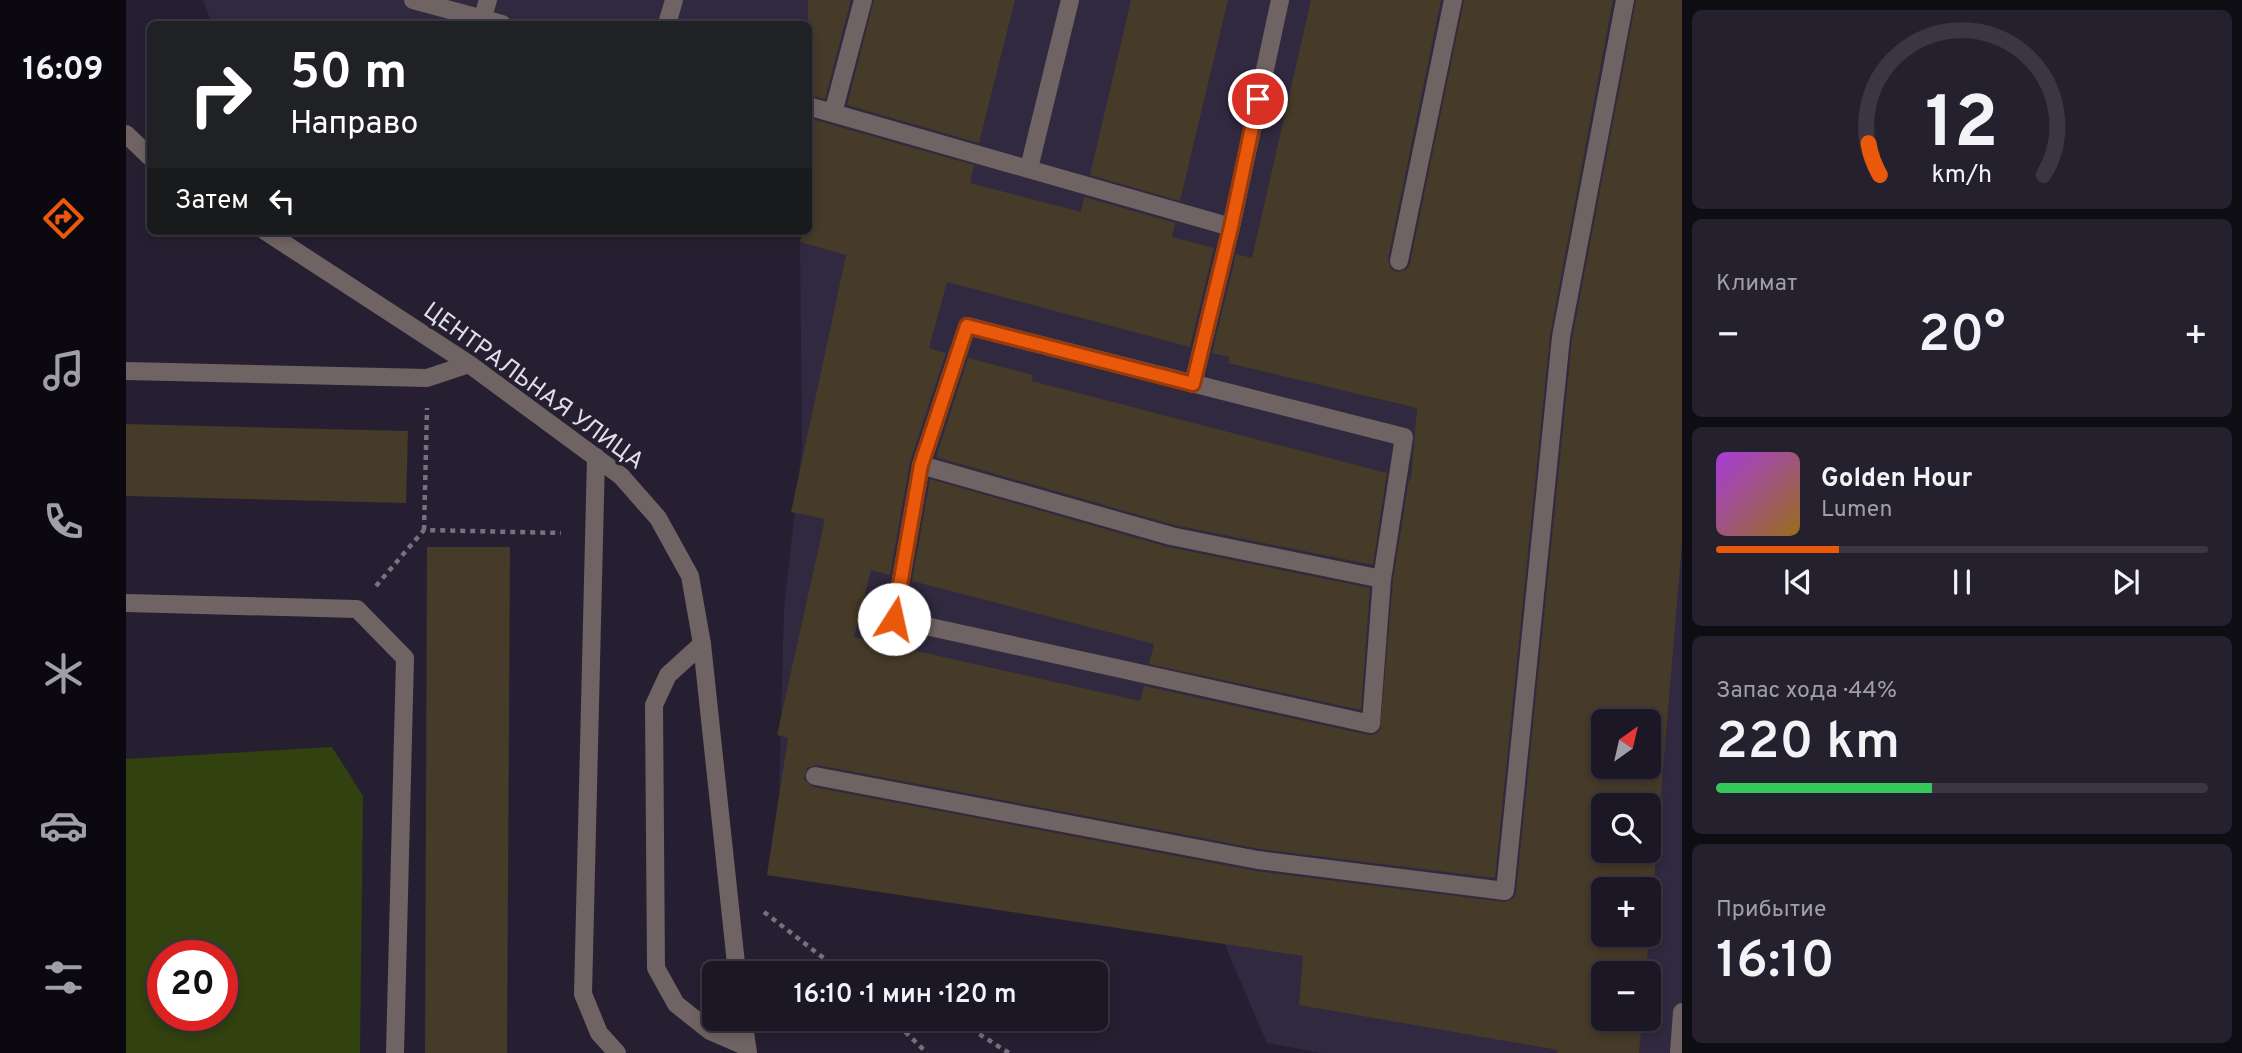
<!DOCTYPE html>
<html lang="ru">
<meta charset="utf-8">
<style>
body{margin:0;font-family:Overpass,sans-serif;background:#25202d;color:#f1f3f6;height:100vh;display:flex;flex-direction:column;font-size:26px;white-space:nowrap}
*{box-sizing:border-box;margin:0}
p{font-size:23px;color:#a09fa7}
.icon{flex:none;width:38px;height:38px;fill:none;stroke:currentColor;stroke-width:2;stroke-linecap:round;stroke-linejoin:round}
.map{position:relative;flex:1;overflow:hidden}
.side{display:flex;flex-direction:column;gap:10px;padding:10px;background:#0f0d14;width:560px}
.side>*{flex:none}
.banner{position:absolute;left:21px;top:21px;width:665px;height:214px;border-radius:10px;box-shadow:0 4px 10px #0003,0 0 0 2px #3a3642;background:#202124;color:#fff;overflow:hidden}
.needle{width:46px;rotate:34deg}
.tools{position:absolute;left:1465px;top:709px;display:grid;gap:14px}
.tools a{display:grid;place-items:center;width:70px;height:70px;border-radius:10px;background:#1c1725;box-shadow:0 4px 10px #0003,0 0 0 2px #3a3642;font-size:35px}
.speed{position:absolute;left:21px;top:940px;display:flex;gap:14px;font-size:35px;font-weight:700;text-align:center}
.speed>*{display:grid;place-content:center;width:91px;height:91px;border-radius:50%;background:#1c1725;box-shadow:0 4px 10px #0003,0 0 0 2px #3a3642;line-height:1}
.speed .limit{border:10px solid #d22;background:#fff;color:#111}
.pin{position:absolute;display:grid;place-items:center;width:60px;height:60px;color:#fff;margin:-30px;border:4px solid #fff;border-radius:50%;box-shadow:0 2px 7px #0007}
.me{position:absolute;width:77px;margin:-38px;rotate:10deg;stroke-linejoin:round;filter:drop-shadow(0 0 5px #0008)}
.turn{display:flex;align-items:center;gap:24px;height:147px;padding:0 28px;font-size:32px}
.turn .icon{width:91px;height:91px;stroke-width:2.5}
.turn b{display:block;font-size:49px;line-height:60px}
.then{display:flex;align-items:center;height:66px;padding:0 28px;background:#0003;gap:14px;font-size:26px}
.big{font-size:52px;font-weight:600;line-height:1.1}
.side .tile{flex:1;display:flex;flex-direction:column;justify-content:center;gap:10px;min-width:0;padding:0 24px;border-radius:10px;background:#25202d}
.side .dial{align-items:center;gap:0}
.dial svg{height:182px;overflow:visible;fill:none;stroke:#3a3642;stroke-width:7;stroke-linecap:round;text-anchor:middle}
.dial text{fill:#f1f3f6;stroke:none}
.song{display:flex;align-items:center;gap:21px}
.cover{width:84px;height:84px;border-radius:10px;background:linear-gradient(135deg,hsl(280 70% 55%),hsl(40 70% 35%))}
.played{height:7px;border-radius:4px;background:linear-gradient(90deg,#ea580c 25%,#3a3642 25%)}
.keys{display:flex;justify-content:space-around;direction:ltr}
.heat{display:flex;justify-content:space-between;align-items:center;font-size:38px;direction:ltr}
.charge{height:10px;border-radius:5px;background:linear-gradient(90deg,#34c759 44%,#3a3642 0)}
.trip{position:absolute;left:576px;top:961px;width:406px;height:70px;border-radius:10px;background:#1c1725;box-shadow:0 4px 10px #0003,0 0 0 2px #3a3642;font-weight:600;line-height:70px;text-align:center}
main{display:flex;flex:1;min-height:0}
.dock{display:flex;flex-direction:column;width:126px;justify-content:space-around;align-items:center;background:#0b090f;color:#a09fa7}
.dock .icon{width:49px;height:49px}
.dock .selected{color:#ea580c}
.dock b{font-size:32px;color:#f1f3f6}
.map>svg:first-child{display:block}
.built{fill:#31293f;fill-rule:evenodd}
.green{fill:#31410f;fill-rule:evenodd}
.building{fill:#463a28;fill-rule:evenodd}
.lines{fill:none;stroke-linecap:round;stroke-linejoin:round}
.path{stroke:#767080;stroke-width:4.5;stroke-dasharray:5 5;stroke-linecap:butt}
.service{stroke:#6f6463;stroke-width:18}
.minor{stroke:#6f6463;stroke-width:18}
.route-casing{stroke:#983908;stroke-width:18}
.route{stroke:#ea580c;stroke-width:12}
.labels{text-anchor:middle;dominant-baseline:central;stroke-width:7;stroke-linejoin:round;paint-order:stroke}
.street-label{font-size:24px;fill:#e2deea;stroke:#261f31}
</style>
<main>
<nav class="dock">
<b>16:09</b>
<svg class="icon selected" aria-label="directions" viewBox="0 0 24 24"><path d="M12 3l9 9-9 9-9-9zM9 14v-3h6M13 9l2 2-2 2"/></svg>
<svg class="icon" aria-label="music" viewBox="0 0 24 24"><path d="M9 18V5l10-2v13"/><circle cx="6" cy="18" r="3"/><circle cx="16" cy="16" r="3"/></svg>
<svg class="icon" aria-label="phone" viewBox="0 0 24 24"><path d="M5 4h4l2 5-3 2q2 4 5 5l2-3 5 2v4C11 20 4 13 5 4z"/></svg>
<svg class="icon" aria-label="climate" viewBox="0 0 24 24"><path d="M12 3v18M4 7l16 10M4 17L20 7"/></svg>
<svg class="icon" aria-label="car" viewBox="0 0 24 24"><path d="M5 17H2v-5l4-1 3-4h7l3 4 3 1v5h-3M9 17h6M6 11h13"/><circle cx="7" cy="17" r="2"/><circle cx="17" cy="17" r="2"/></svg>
<svg class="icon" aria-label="filters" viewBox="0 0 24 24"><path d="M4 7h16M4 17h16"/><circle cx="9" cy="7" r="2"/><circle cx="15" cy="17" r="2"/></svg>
</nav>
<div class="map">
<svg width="1556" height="1053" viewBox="0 0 1556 1053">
<rect width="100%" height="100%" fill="#261f31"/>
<path class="built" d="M 77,0 L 1556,0 L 1556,1053 L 1195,1053 L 1141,1043 L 1094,934 L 641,875 L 653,795 L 658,608 L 676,446 L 674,242 L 677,231 L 682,231 L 682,24 L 86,24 ZM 1477,721 L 1522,721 L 1522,766 L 1477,766 ZM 1477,805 L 1522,805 L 1522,850 L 1477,850 ZM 1477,889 L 1522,889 L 1522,934 L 1477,934 ZM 1477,973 L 1522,973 L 1522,1018 L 1477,1018 Z"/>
<path class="green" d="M 206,747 L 237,796 L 234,1053 L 0,1053 L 0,759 ZM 37,956 L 96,956 L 96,1015 L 37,1015 Z"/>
<path class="building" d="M 682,0 L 725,0 L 699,99 L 682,95 Z
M 748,0 L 889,0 L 853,143 L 721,105 Z
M 1005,0 L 1102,0 L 1054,201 L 964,175 Z
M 1185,0 L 1315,0 L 1262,259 L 1265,269 L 1271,272 L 1281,269 L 1284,263 L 1338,0 L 1487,0 L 1424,336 L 1369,878 L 1134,849 L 691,765 L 681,768 L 678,779 L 687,787 L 1130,871 L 1378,902 L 1388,898 L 1390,892 L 1446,339 L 1510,0 L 1556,0 L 1556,543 L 1520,973 L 1477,973 L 1477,1018 L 1516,1018 L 1513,1053 L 1431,1053 L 1432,1050 L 1173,1005 L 1177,956 L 641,875 L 662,738 L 651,735 L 699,519 L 665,512 L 720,255 L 674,242 L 677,231 L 682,231 L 682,118 L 848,165 L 844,183 L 955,212 L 958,197 L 1049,223 L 1046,237 L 1088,248 L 1064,347 L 821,282 L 803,348 L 820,353 L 784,462 L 764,575 L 745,570 L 728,637 L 1014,701 L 1018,686 L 1243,735 L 1250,734 L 1254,730 L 1267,580 L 1283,479 L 1285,479 L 1291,408 L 1102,363 L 1103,357 L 1086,353 L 1110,254 L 1126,258 ZM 1477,721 L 1522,721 L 1522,766 L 1477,766 ZM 1477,805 L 1522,805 L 1522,850 L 1477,850 ZM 1477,889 L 1522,889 L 1522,934 L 1477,934 Z
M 842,358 L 907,375 L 906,381 L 1261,473 L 1247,565 L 1048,525 L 810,457 Z
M 0,424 L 282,431 L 280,503 L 0,496 Z
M 804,479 L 1042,547 L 1244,588 L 1235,710 L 1023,664 L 1028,644 L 786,581 Z
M 301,547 L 384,547 L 381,1053 L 299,1053 Z"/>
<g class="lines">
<path class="path" d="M 298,530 L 301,408
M 250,586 L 298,530 L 435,533
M 638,912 L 717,973
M 765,1018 L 801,1053
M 828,1018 L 883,1053"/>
<path class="service" d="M 287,0 L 376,24
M 356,20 L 362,0
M 541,24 L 548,0
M 682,106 L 1105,227
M 707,113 L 737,0
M 903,168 L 944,0
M 1273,261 L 1327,0
M 841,326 L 1278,437 L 1256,579 L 1245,724 L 768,619 L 795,465 Z
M 0,371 L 301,378 L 343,364
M 1067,384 L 1105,227 L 1154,0
M 470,457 L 457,994 L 473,1033 L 491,1053
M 795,465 L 1045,536 L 1256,579
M 0,603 L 231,609 L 279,658 L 269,1053
M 576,644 L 542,675 L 528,705 L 530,968 L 550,1004 L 584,1031 L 621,1047
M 689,776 L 1132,860 L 1379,891 L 1435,337 L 1499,0
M 1553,1052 L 1556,1012"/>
<path class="minor" d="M 0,134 L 24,157
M 139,231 L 343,364 L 495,476 L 532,518 L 564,576 L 576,644 L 611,973
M 617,1018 L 622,1053"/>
</g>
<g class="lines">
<g class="route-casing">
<path id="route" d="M 768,619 L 795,465 L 841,326 L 1067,384 L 1105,227 L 1132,99"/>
</g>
<use href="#route" class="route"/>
</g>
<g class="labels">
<g class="street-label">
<text transform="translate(407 387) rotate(36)">ЦЕНТРАЛЬНАЯ УЛИЦА</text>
</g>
</g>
</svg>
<div class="tools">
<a><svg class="needle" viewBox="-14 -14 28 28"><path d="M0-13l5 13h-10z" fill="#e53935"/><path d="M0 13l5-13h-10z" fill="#a09fa7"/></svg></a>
<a><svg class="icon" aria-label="search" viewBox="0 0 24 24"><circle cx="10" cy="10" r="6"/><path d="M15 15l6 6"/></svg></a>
<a>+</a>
<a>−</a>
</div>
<div class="speed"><div class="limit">20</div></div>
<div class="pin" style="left:1132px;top:99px;background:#d93025"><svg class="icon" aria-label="arrive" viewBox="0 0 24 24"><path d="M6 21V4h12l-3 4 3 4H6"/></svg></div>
<svg class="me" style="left:768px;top:619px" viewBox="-20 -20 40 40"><circle r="19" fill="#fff"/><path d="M0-13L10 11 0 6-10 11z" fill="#ea580c"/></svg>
<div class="trip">16:10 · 1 мин · 120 m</div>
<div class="banner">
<div class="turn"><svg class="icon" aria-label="right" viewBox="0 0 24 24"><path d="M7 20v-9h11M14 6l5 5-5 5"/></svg><div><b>50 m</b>Направо</div></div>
<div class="then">Затем<svg class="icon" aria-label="left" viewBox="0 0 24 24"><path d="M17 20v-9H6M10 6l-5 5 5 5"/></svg></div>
</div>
</div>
<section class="side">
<div class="tile dial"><svg viewBox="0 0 100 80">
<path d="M14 69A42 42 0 1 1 86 69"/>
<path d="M14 69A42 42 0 0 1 9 55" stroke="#ea580c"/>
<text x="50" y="56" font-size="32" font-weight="700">12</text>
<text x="50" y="72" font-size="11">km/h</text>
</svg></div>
<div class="tile"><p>Климат</p>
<div class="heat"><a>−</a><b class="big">20°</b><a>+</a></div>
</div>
<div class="tile">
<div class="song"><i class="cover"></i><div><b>Golden Hour</b><p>Lumen</p></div></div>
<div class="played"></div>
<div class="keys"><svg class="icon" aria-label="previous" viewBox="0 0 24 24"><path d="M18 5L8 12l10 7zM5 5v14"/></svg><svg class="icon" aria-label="pause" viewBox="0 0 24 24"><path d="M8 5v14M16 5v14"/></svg><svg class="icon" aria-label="next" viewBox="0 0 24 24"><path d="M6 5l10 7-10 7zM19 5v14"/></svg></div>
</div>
<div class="tile"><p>Запас хода · 44%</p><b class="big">220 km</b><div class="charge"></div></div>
<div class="tile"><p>Прибытие</p><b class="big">16:10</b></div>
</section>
</main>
